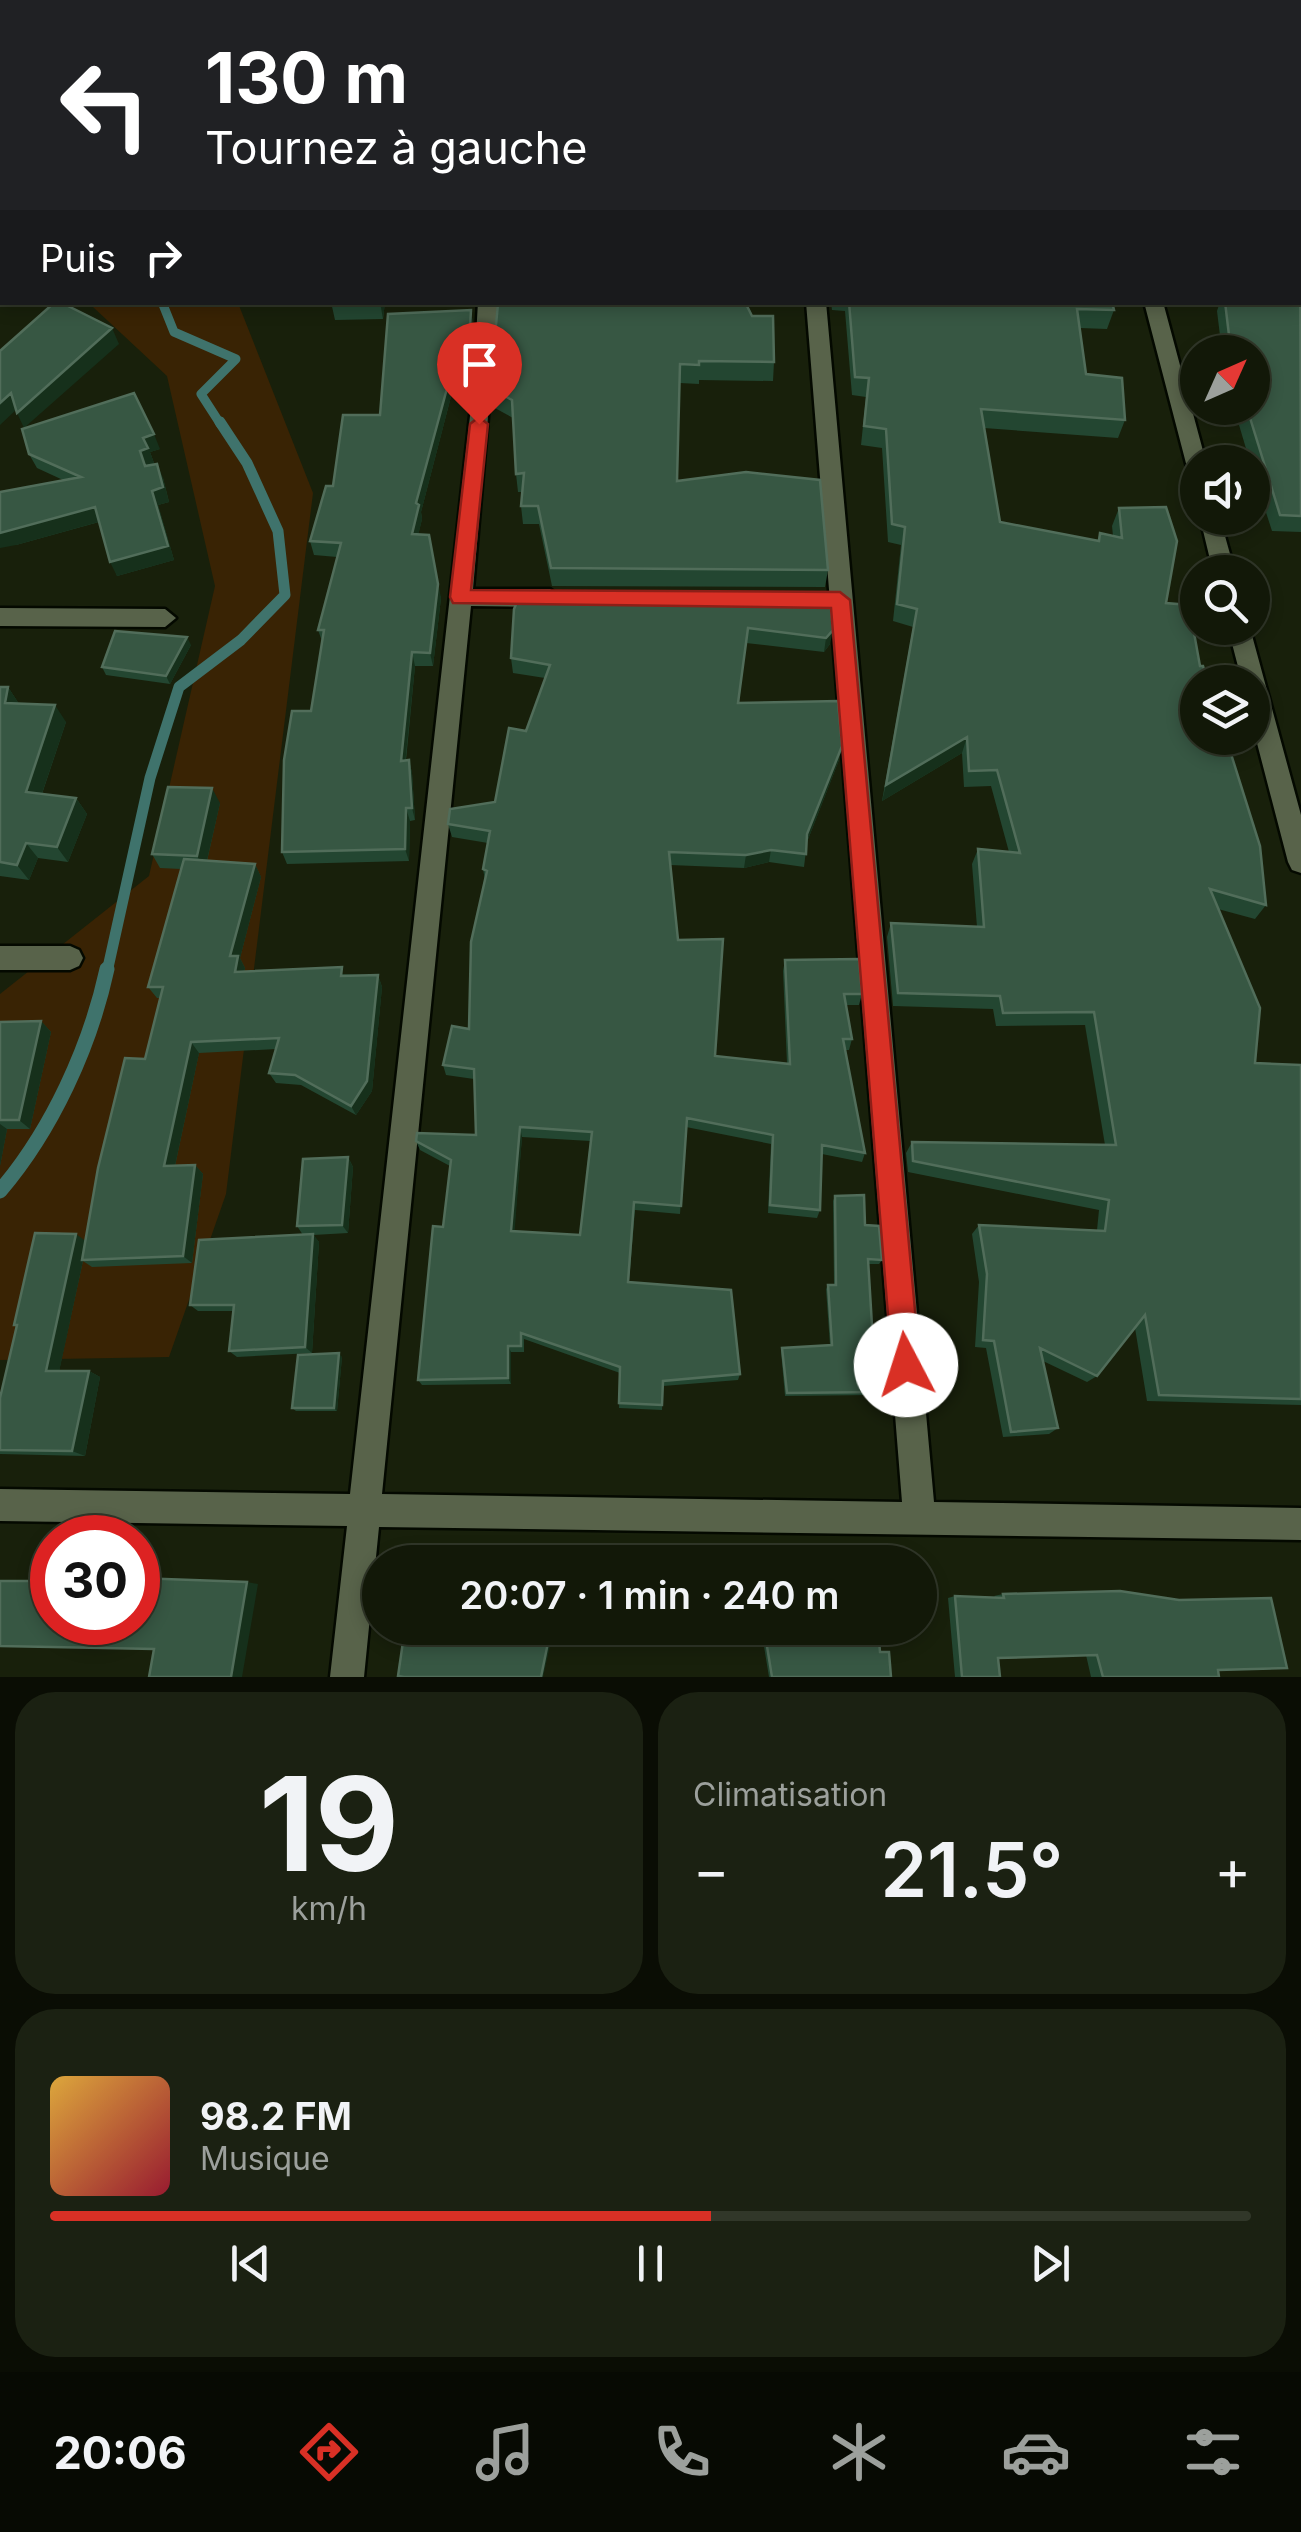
<!DOCTYPE html>
<html lang="fr">
<meta charset="utf-8">
<style>
body{margin:0;font-family:Inter,sans-serif;background:#1b2112;color:#f1f3f6;height:100vh;display:flex;flex-direction:column;font-size:38px;white-space:nowrap}
*{box-sizing:border-box;margin:0}
p{font-size:32px;color:#9ca09c}
.icon{flex:none;width:55px;height:55px;fill:none;stroke:currentColor;stroke-width:2;stroke-linecap:round;stroke-linejoin:round}
.map{position:relative;height:1677px;overflow:hidden}
.side{display:flex;flex-direction:column;gap:15px;padding:15px;background:#0a0d04;flex:1}
.side>*{flex:none}
.guide{position:absolute;left:0px;top:0px;width:1302px;height:305px;box-shadow:0 5px 15px #0003,0 0 0 2px #313729;background:#202124;color:#fff;overflow:hidden}
.needle{width:65px;rotate:45deg}
.tools{position:absolute;left:1180px;top:335px;display:grid;gap:20px}
.tools a{display:grid;place-items:center;width:90px;height:90px;border-radius:50%;background:#121808;box-shadow:0 5px 15px #0003,0 0 0 2px #313729;font-size:50px}
.speed{position:absolute;left:30px;top:1515px;display:flex;gap:20px;font-size:50px;font-weight:700;text-align:center}
.speed>*{display:grid;place-content:center;width:130px;height:130px;border-radius:50%;background:#121808;box-shadow:0 5px 15px #0003,0 0 0 2px #313729;line-height:1}
.speed .limit{border:15px solid #d22;background:#fff;color:#111}
.pin{position:absolute;display:grid;place-items:center;width:85px;height:85px;color:#fff;margin:-102px -42px;border-radius:50% 50% 50% 0;rotate:-45deg;box-shadow:0 0 10px #0007}
.pin .icon{rotate:45deg}
.me{position:absolute;width:110px;margin:-55px;rotate:355deg;stroke-linejoin:round;filter:drop-shadow(0 0 8px #0008)}
.turn{display:flex;align-items:center;gap:35px;height:210px;padding:0 40px;font-size:45px}
.turn .icon{width:130px;height:130px;stroke-width:2.5}
.turn b{display:block;font-size:70px;line-height:85px}
.then{display:flex;align-items:center;height:95px;padding:0 40px;background:#0003;gap:20px;font-size:38px}
.big{font-size:75px;font-weight:600;line-height:1.1}
.side .card{flex:1;display:flex;flex-direction:column;justify-content:center;gap:15px;min-width:0;padding:0 35px;border-radius:40px;background:#1b2112}
.side .dial{align-items:center;gap:0}
.dial b{font-size:130px;line-height:1}
.song{display:flex;align-items:center;gap:30px}
.cover{width:120px;height:120px;border-radius:15px;background:linear-gradient(135deg,hsl(40 70% 55%),hsl(350 70% 35%))}
.played{height:10px;border-radius:5px;background:linear-gradient(90deg,#d93025 55%,#313729 55%)}
.keys{display:flex;justify-content:space-around;direction:ltr}
.heat{display:flex;justify-content:space-between;align-items:center;font-size:55px;direction:ltr}
.side .tiles{flex:1;display:grid;gap:15px;grid-template-columns:1fr 1fr}
.card:last-child{grid-column:span 2}
.trip{position:absolute;left:362px;top:1545px;width:575px;height:100px;border-radius:50px;background:#121808;box-shadow:0 5px 15px #0003,0 0 0 2px #313729;font-weight:600;line-height:100px;text-align:center}
.tab-bar{display:flex;height:160px;justify-content:space-around;align-items:center;background:#070a03;color:#9ca09c}
.tab-bar .icon{width:70px;height:70px}
.tab-bar .selected{color:#d93025}
.tab-bar b{font-size:45px;color:#f1f3f6}
.map>svg:first-child{display:block}
.green{fill:#392304}
.lines{fill:none;stroke-linecap:round;stroke-linejoin:round}
.stream-far2{stroke:#3f736c;stroke-width:9}
.stream-far1{stroke:#3f736c;stroke-width:11}
.stream{stroke:#3f736c;stroke-width:15}
.street-casing{stroke:#040900;stroke-width:5}
.street{fill:#58634a;fill-rule:evenodd}
.wall{fill:#234631;fill-rule:evenodd}
.shaded-wall{fill:#16301b}
.building{fill:#375743;stroke:#516d5a;stroke-width:2.5;fill-rule:evenodd}
.route{fill:#d93025;stroke:#8d1f18;stroke-width:2.5}
</style>
<div class="map">
<svg width="1301" height="1677" viewBox="0 0 1301 1677">
<rect width="100%" height="100%" fill="#18200b"/>
<path class="green" d="M 94,302 L 238,303 L 313,493 L 226,1194 L 169,1357 L 0,1360 L 0,994 L 149,876 L 215,586 L 167,376 L 93,307 Z"/>
<g class="lines">
<path class="stream-far2" d="M 162,302 L 174,332 L 236,359 L 201,394 L 221,425"/>
<path class="stream-far1" d="M 107,972 L 150,778 L 179,687 L 241,640 L 285,595 L 278,531 L 247,463 L 220,422"/>
<path class="stream" d="M 0,1191 C 52,1130 90,1047 107,969"/>
<g class="street-casing">
<path id="street" d="M 1065,0 L 1081,0 L 1082,2 L 1066,2 Z
M 478,302 L 498,302 L 473,589 L 550,589 L 561,598 L 550,607 L 471,606 L 382,1494 L 902,1502 L 806,302 L 826,302 L 934,1502 L 1301,1508 L 1301,1540 L 379,1527 L 364,1677 L 330,1677 L 347,1526 L 0,1521 L 0,1489 L 350,1494 L 473,389 Z
M 1144,302 L 1163,302 L 1206,462 L 1198,462 L 1198,478 L 1188,471 Z
M 1200,518 L 1220,518 L 1235,572 L 1213,572 Z
M 0,608 L 165,609 L 176,618 L 165,627 L 0,626 Z
M 1228,628 L 1250,628 L 1301,815 L 1301,873 L 1292,870 L 1288,862 L 1252,724 L 1252,682 L 1242,682 Z
M 0,946 L 70,946 L 79,950 L 83,958 L 79,966 L 70,970 L 0,970 Z"/>
</g>
<use href="#street" class="street"/>
</g>
<path class="wall" d="M 1122,0 L 1301,0 L 1301,532 L 1272,531 L 1252,469 L 1252,462 L 1250,462 L 1234,408 L 1252,408 L 1252,352 L 1222,352 L 1217,311 L 1220,302 L 1300,302 L 1300,2 L 1122,2 Z
M 331,302 L 385,302 L 383,319 L 335,320 Z
M 538,302 L 774,362 L 773,381 L 699,380 L 699,384 L 680,383 L 677,481 L 828,570 L 825,587 L 552,586 L 539,524 L 523,524 L 521,506 L 522,492 L 518,492 L 516,474 L 513,418 L 493,407 L 490,388 Z
M 831,302 L 1112,302 L 1114,310 L 1107,329 L 1080,328 L 1086,374 L 1125,420 L 1118,438 L 984,428 L 1000,522 L 1097,541 L 1100,533 L 1113,536 L 1112,526 L 1119,508 L 1166,603 L 1200,666 L 1266,905 L 1255,919 L 1218,909 L 1255,1063 L 1301,1065 L 1301,1405 L 1147,1401 L 1135,1328 L 1097,1376 L 1087,1382 L 1043,1361 L 1058,1428 L 1049,1434 L 1003,1437 L 986,1348 L 975,1347 L 979,1282 L 972,1234 L 979,1225 L 1097,1230 L 1099,1210 L 908,1172 L 906,1153 L 912,1142 L 1105,1145 L 1085,1025 L 996,1026 L 993,1009 L 893,1006 L 887,937 L 891,923 L 977,927 L 972,864 L 978,849 L 1009,852 L 991,786 L 964,787 L 962,753 L 882,801 L 913,627 L 893,621 L 901,545 L 888,542 L 882,448 L 861,445 L 866,397 L 852,395 L 845,311 L 832,310 Z
M 471,310 L 473,325 L 469,393 L 454,385 L 421,512 L 422,519 L 418,535 L 441,598 L 433,666 L 415,666 L 406,760 L 409,760 L 412,773 L 415,820 L 410,821 L 409,861 L 287,864 L 282,852 L 311,711 L 322,641 L 318,630 L 337,557 L 314,555 L 310,541 L 333,486 Z
M 160,449 L 150,452 L 154,463 L 146,465 L 163,478 L 169,502 L 158,505 L 174,560 L 117,576 L 99,522 L 16,545 L 63,480 L 37,468 L 29,454 Z
M 830,598 L 830,644 L 824,652 L 746,643 L 739,703 L 839,760 L 807,842 L 804,867 L 769,862 L 744,868 L 670,865 L 678,940 L 715,1056 L 787,1064 L 783,971 L 785,960 L 862,994 L 859,1005 L 846,1005 L 852,1039 L 849,1050 L 845,1050 L 865,1153 L 862,1162 L 822,1154 L 820,1210 L 817,1218 L 768,1213 L 771,1144 L 686,1127 L 680,1214 L 635,1210 L 629,1282 L 740,1374 L 738,1380 L 663,1386 L 662,1410 L 619,1408 L 620,1373 L 524,1339 L 524,1352 L 511,1352 L 511,1384 L 422,1385 L 418,1380 L 443,1227 L 450,1166 L 420,1150 L 416,1141 L 476,1135 L 474,1079 L 446,1075 L 443,1065 L 469,1029 L 485,880 L 483,869 L 488,843 L 452,837 L 448,824 L 495,802 L 526,731 L 545,678 L 513,673 L 511,658 ZM 522,1137 L 590,1141 L 580,1235 L 514,1231 Z
M 191,645 L 170,684 L 106,675 L 102,667 Z
M 0,687 L 8,687 L 19,704 L 66,722 L 42,794 L 76,798 L 87,814 L 68,862 L 38,858 L 29,880 L 0,876 Z
M 220,803 L 207,861 L 255,864 L 261,877 L 240,958 L 245,968 L 244,972 L 378,975 L 382,987 L 372,1091 L 356,1115 L 301,1085 L 276,1083 L 269,1073 L 276,1049 L 199,1053 L 175,1166 L 195,1165 L 203,1174 L 192,1263 L 92,1267 L 83,1261 L 59,1371 L 89,1371 L 100,1377 L 85,1456 L 0,1454 L 0,1398 L 17,1326 L 14,1325 L 85,1241 L 145,1059 L 160,998 L 157,998 L 148,987 L 181,869 L 160,868 L 152,854 Z
M 41,1021 L 51,1032 L 30,1129 L 7,1129 L 0,1166 L 0,1022 Z
M 348,1157 L 353,1167 L 348,1233 L 313,1235 L 319,1242 L 312,1353 L 237,1357 L 229,1351 L 233,1311 L 198,1311 L 190,1305 L 303,1235 L 297,1226 Z
M 835,1196 L 865,1225 L 882,1260 L 879,1264 L 868,1264 L 876,1392 L 874,1395 L 785,1396 L 781,1351 L 782,1348 L 830,1345 L 826,1289 L 828,1285 L 834,1285 L 833,1201 Z
M 342,1357 L 337,1411 L 296,1411 L 292,1408 Z
M 1003,1594 L 1218,1670 L 1219,1677 L 1091,1677 L 1086,1655 L 998,1658 L 1000,1677 L 955,1677 L 948,1598 L 955,1596 L 995,1597 L 994,1596 Z
M 761,1628 L 878,1628 L 880,1652 L 891,1677 L 769,1677 Z"/>
<path class="shaded-wall" d="M 380,302 L 385,302 L 383,319 Z
M 471,310 L 473,325 L 469,393 L 467,378 Z
M 112,328 L 119,344 L 24,428 L 17,413 Z
M 452,370 L 454,385 L 421,512 L 422,519 L 415,549 L 412,534 L 416,503 Z
M 11,393 L 18,408 L 0,425 L 0,403 Z
M 154,434 L 160,449 L 150,452 L 154,463 L 145,466 L 140,451 L 143,438 Z
M 157,464 L 163,478 L 169,502 L 158,505 L 174,560 L 117,576 L 110,562 L 152,491 Z
M 95,507 L 102,521 L 16,545 L 0,548 L 0,533 Z
M 429,535 L 441,598 L 433,666 L 430,653 Z
M 833,630 L 830,644 L 824,652 L 826,638 Z
M 187,637 L 191,645 L 170,684 L 166,676 Z
M 412,652 L 415,666 L 404,774 L 401,761 Z
M 8,687 L 19,704 L 5,703 Z
M 55,705 L 66,722 L 37,808 L 26,792 Z
M 967,737 L 962,753 L 882,801 L 886,785 Z
M 842,746 L 839,760 L 805,847 L 807,834 Z
M 409,760 L 412,773 L 415,820 L 412,808 Z
M 212,788 L 220,803 L 205,869 L 197,856 Z
M 76,798 L 87,814 L 68,862 L 57,847 Z
M 406,808 L 410,821 L 409,861 L 405,849 Z
M 26,843 L 38,858 L 29,880 L 17,865 Z
M 771,850 L 769,862 L 744,868 L 746,855 Z
M 255,864 L 261,877 L 240,958 L 245,968 L 242,984 L 235,972 L 230,956 Z
M 378,975 L 382,987 L 372,1091 L 356,1115 L 351,1106 Z
M 41,1021 L 51,1032 L 30,1129 L 19,1120 Z
M 191,1042 L 199,1053 L 173,1175 L 164,1166 Z
M 0,1124 L 7,1129 L 0,1166 Z
M 520,1127 L 522,1137 L 514,1239 L 511,1231 Z
M 348,1157 L 353,1167 L 348,1233 L 342,1225 Z
M 195,1165 L 203,1174 L 192,1263 L 183,1256 Z
M 76,1234 L 87,1242 L 58,1377 L 46,1371 Z
M 313,1234 L 319,1242 L 312,1353 L 305,1347 Z
M 508,1346 L 511,1352 L 511,1384 L 508,1378 Z
M 339,1353 L 342,1357 L 337,1411 L 334,1408 Z
M 89,1371 L 100,1377 L 85,1456 L 72,1451 Z
M 247,1582 L 258,1584 L 242,1677 L 231,1677 Z
M 551,1628 L 554,1628 L 543,1677 L 541,1677 Z"/>
<path class="building" d="M 86,0 L 295,0 L 295,2 L 86,2 Z
M 363,0 L 481,0 L 481,2 L 363,2 Z
M 530,0 L 990,0 L 991,2 L 530,2 Z
M 1130,0 L 1301,0 L 1301,183 L 1300,2 L 1130,2 Z
M 2,179 L 2,255 L 0,256 L 0,180 Z
M 1300,202 L 1301,516 L 1280,515 L 1247,408 L 1252,408 L 1252,352 L 1231,352 L 1225,302 L 1300,302 Z
M 55,302 L 60,302 L 112,328 L 17,413 L 11,393 L 0,403 L 0,351 Z
M 538,302 L 745,302 L 752,316 L 773,316 L 774,362 L 699,361 L 699,365 L 680,364 L 677,481 L 746,472 L 820,480 L 828,570 L 551,568 L 538,506 L 521,506 L 524,473 L 516,474 L 512,400 L 490,388 L 498,304 Z
M 849,302 L 1112,302 L 1114,310 L 1077,309 L 1086,374 L 1122,378 L 1125,420 L 981,409 L 1000,522 L 1099,541 L 1100,533 L 1122,538 L 1119,508 L 1166,507 L 1177,541 L 1166,603 L 1189,605 L 1200,666 L 1203,666 L 1208,682 L 1198,682 L 1198,738 L 1226,738 L 1260,846 L 1266,905 L 1210,889 L 1260,1008 L 1255,1063 L 1301,1065 L 1301,1399 L 1159,1395 L 1145,1315 L 1097,1376 L 1040,1348 L 1058,1428 L 1011,1432 L 994,1341 L 983,1340 L 987,1274 L 979,1225 L 1105,1231 L 1109,1200 L 913,1161 L 912,1142 L 1116,1145 L 1094,1012 L 1003,1013 L 1000,996 L 898,993 L 891,923 L 984,927 L 978,849 L 1020,853 L 997,770 L 969,771 L 967,737 L 886,785 L 917,609 L 897,604 L 905,527 L 892,524 L 886,429 L 864,426 L 869,378 L 855,377 Z
M 471,310 L 467,378 L 452,370 L 416,503 L 419,505 L 412,534 L 429,535 L 438,584 L 430,653 L 412,652 L 401,761 L 409,760 L 412,808 L 406,808 L 405,849 L 282,852 L 284,760 L 292,711 L 311,711 L 324,630 L 318,630 L 341,543 L 310,541 L 326,486 L 333,486 L 343,415 L 380,415 L 388,314 Z
M 134,393 L 154,434 L 143,438 L 148,448 L 140,451 L 145,466 L 157,464 L 163,487 L 152,491 L 168,546 L 110,562 L 95,507 L 0,533 L 0,492 L 81,477 L 29,454 L 22,429 Z
M 520,595 L 830,598 L 833,630 L 826,638 L 748,628 L 738,703 L 838,701 L 842,746 L 807,834 L 806,854 L 771,850 L 746,855 L 669,852 L 678,940 L 723,939 L 715,1056 L 790,1064 L 785,960 L 859,959 L 862,994 L 844,994 L 852,1039 L 843,1039 L 865,1153 L 822,1145 L 820,1210 L 770,1205 L 773,1135 L 687,1118 L 681,1206 L 634,1202 L 628,1282 L 731,1290 L 740,1374 L 663,1381 L 662,1405 L 619,1403 L 620,1367 L 521,1333 L 521,1346 L 508,1346 L 508,1378 L 418,1380 L 433,1226 L 443,1227 L 451,1160 L 416,1141 L 417,1133 L 476,1135 L 474,1069 L 443,1065 L 452,1026 L 469,1029 L 471,942 L 487,871 L 483,869 L 490,831 L 448,824 L 450,809 L 495,802 L 509,728 L 526,731 L 550,665 L 511,658 L 514,609 ZM 520,1127 L 592,1132 L 580,1235 L 511,1231 Z
M 115,631 L 187,637 L 166,676 L 102,667 Z
M 0,687 L 8,687 L 5,703 L 55,705 L 26,792 L 76,798 L 57,847 L 26,843 L 17,865 L 0,862 Z
M 168,787 L 212,788 L 197,856 L 152,854 Z
M 184,859 L 255,864 L 230,956 L 238,956 L 235,972 L 342,967 L 341,976 L 378,975 L 367,1081 L 351,1106 L 295,1075 L 269,1073 L 279,1038 L 191,1042 L 164,1166 L 195,1165 L 183,1256 L 82,1260 L 98,1168 L 125,1058 L 145,1059 L 163,987 L 148,987 Z
M 41,1021 L 19,1120 L 0,1120 L 0,1022 Z
M 348,1157 L 342,1225 L 297,1226 L 303,1159 Z
M 864,1195 L 865,1225 L 879,1226 L 882,1260 L 868,1259 L 876,1392 L 787,1393 L 782,1348 L 832,1345 L 828,1285 L 836,1285 L 835,1196 Z
M 35,1233 L 76,1234 L 46,1371 L 89,1371 L 72,1451 L 0,1450 L 0,1398 L 17,1325 L 14,1325 Z
M 313,1234 L 305,1347 L 229,1351 L 234,1305 L 190,1305 L 199,1240 Z
M 339,1353 L 334,1408 L 292,1408 L 298,1355 Z
M 818,1561 L 873,1562 L 818,1562 Z
M 42,1574 L 52,1574 L 52,1622 L 138,1622 L 138,1578 L 247,1582 L 231,1677 L 149,1677 L 154,1649 L 0,1646 L 0,1581 L 41,1581 Z
M 1120,1591 L 1179,1600 L 1271,1598 L 1287,1668 L 1218,1670 L 1219,1677 L 1103,1677 L 1097,1655 L 998,1658 L 1000,1677 L 962,1677 L 955,1596 L 1004,1598 L 1003,1594 Z
M 405,1628 L 551,1628 L 541,1677 L 404,1677 L 398,1676 Z
M 764,1628 L 878,1628 L 880,1652 L 889,1652 L 891,1677 L 772,1677 Z"/>
<path class="route" d="M 479,417 L 488,424 L 471,590 L 840,592 L 850,600 L 920,1365 L 916,1375 L 906,1379 L 896,1375 L 892,1365 L 831,608 L 453,603 L 450,597 L 470,424 Z"/>
</svg>
<div class="tools">
<a><svg class="needle" viewBox="-14 -14 28 28"><path d="M0-13l5 13h-10z" fill="#e53935"/><path d="M0 13l5-13h-10z" fill="#9ca09c"/></svg></a>
<a><svg class="icon" aria-label="sound" viewBox="0 0 24 24"><path d="M4 9h4l5-4v14l-5-4H4zM17 9q2 3 0 6"/></svg></a>
<a><svg class="icon" aria-label="search" viewBox="0 0 24 24"><circle cx="10" cy="10" r="6"/><path d="M15 15l6 6"/></svg></a>
<a><svg class="icon" aria-label="layers" viewBox="0 0 24 24"><path d="M12 4l9 5-9 5-9-5zM3 14l9 5 9-5"/></svg></a>
</div>
<div class="speed"><div class="limit">30</div></div>
<div class="pin" style="left:479px;top:424px;background:#d93025"><svg class="icon" aria-label="arrive" viewBox="0 0 24 24"><path d="M6 21V4h12l-3 4 3 4H6"/></svg></div>
<svg class="me" style="left:906px;top:1365px" viewBox="-20 -20 40 40"><circle r="19" fill="#fff"/><path d="M0-13L10 11 0 6-10 11z" fill="#d93025"/></svg>
<div class="trip">20:07 · 1 min · 240 m</div>
<div class="guide">
<div class="turn"><svg class="icon" aria-label="left" viewBox="0 0 24 24"><path d="M17 20v-9H6M10 6l-5 5 5 5"/></svg><div><b>130 m</b>Tournez à gauche</div></div>
<div class="then">Puis<svg class="icon" aria-label="right" viewBox="0 0 24 24"><path d="M7 20v-9h11M14 6l5 5-5 5"/></svg></div>
</div>
</div>
<section class="side">
<div class="tiles">
<div class="card dial"><b>19</b><p>km/h</p></div>
<div class="card"><p>Climatisation</p>
<div class="heat"><a>−</a><b class="big">21.5°</b><a>+</a></div>
</div>
<div class="card">
<div class="song"><i class="cover"></i><div><b>98.2 FM</b><p>Musique</p></div></div>
<div class="played"></div>
<div class="keys"><svg class="icon" aria-label="previous" viewBox="0 0 24 24"><path d="M18 5L8 12l10 7zM5 5v14"/></svg><svg class="icon" aria-label="pause" viewBox="0 0 24 24"><path d="M8 5v14M16 5v14"/></svg><svg class="icon" aria-label="next" viewBox="0 0 24 24"><path d="M6 5l10 7-10 7zM19 5v14"/></svg></div>
</div>
</div>
</section>
<nav class="tab-bar">
<b>20:06</b>
<svg class="icon selected" aria-label="directions" viewBox="0 0 24 24"><path d="M12 3l9 9-9 9-9-9zM9 14v-3h6M13 9l2 2-2 2"/></svg>
<svg class="icon" aria-label="music" viewBox="0 0 24 24"><path d="M9 18V5l10-2v13"/><circle cx="6" cy="18" r="3"/><circle cx="16" cy="16" r="3"/></svg>
<svg class="icon" aria-label="phone" viewBox="0 0 24 24"><path d="M5 4h4l2 5-3 2q2 4 5 5l2-3 5 2v4C11 20 4 13 5 4z"/></svg>
<svg class="icon" aria-label="climate" viewBox="0 0 24 24"><path d="M12 3v18M4 7l16 10M4 17L20 7"/></svg>
<svg class="icon" aria-label="car" viewBox="0 0 24 24"><path d="M5 17H2v-5l4-1 3-4h7l3 4 3 1v5h-3M9 17h6M6 11h13"/><circle cx="7" cy="17" r="2"/><circle cx="17" cy="17" r="2"/></svg>
<svg class="icon" aria-label="filters" viewBox="0 0 24 24"><path d="M4 7h16M4 17h16"/><circle cx="9" cy="7" r="2"/><circle cx="15" cy="17" r="2"/></svg>
</nav>
